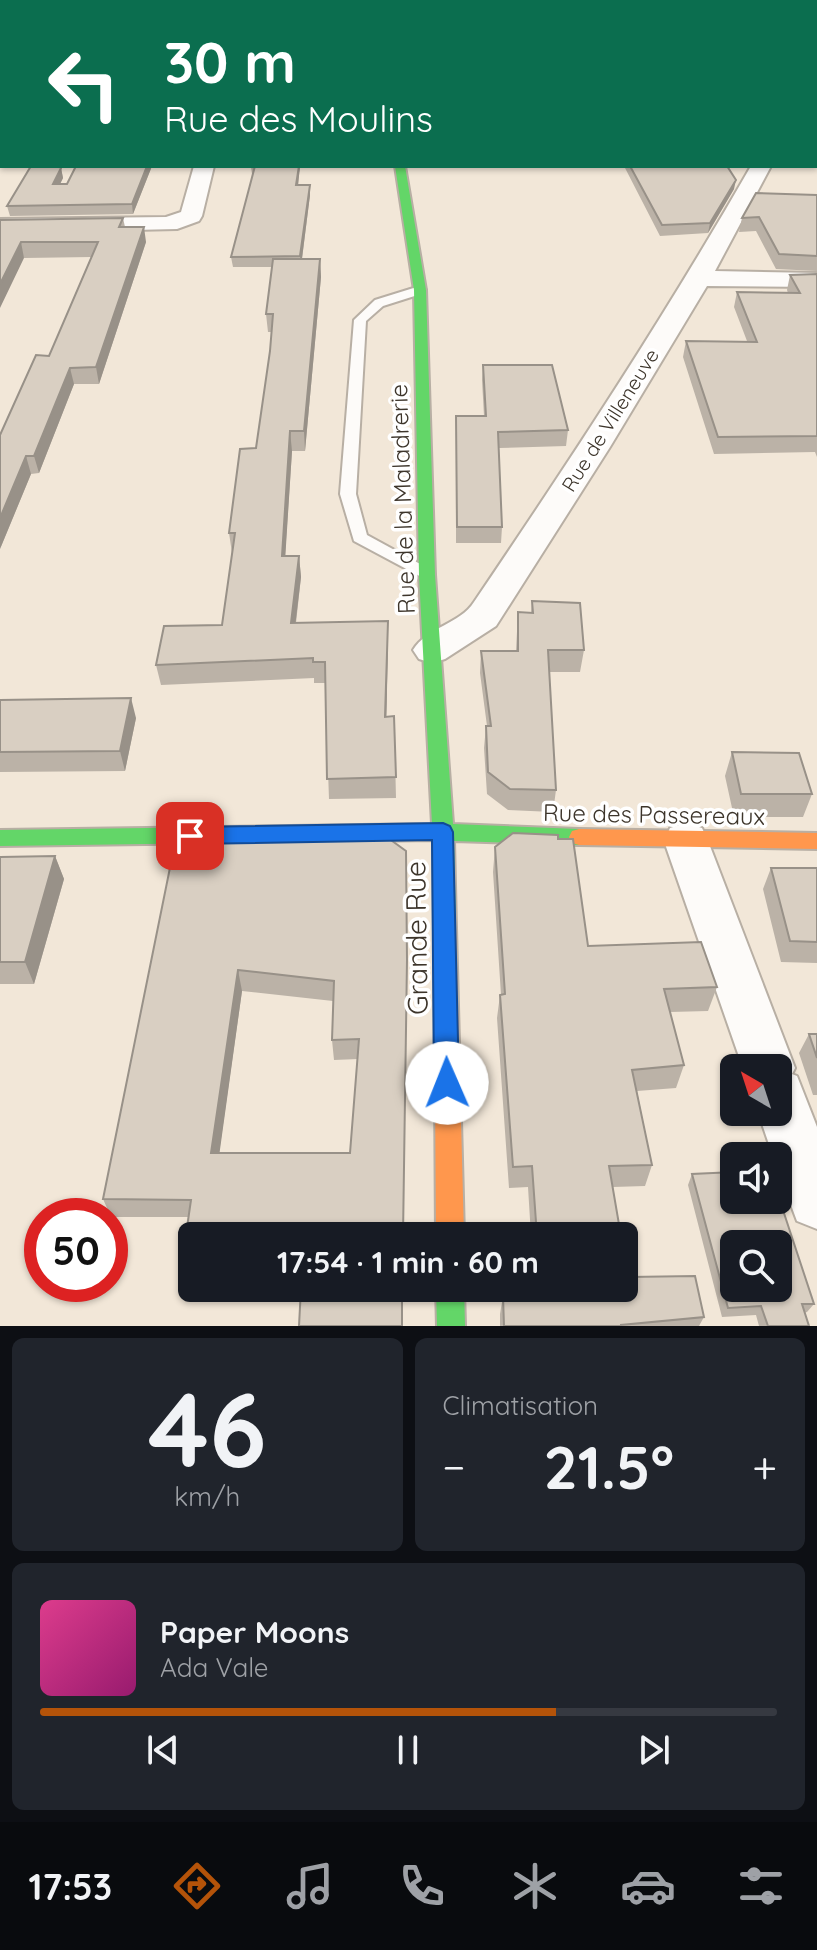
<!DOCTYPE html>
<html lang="fr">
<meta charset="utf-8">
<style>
body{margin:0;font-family:Quicksand,sans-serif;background:#20242c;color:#f1f3f6;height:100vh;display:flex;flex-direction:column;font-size:30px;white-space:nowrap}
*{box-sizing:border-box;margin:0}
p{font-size:26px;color:#9ea1a6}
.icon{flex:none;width:44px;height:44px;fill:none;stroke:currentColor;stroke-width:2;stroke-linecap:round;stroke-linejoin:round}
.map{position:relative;height:1326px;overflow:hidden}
.sheet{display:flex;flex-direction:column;gap:12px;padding:12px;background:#0d0f14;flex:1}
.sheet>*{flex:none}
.top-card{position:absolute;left:0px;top:0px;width:818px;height:168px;box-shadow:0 2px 6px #0004;background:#0b6e4f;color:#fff;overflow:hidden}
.needle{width:52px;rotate:321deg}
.tools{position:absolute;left:720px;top:1054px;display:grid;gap:16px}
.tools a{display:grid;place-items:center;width:72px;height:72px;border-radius:12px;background:#171b24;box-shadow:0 2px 6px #0004;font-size:40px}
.speed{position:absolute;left:24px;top:1198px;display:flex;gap:16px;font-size:40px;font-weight:700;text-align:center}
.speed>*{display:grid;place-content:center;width:104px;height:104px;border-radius:50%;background:#171b24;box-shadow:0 2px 6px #0004;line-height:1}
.speed .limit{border:12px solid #d22;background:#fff;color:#111}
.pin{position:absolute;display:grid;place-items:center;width:68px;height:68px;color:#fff;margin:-34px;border-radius:16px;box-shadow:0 4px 12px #0006}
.me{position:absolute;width:88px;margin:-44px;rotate:359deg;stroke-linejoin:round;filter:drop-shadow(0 0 6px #0008)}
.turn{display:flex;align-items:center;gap:28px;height:168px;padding:0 32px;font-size:36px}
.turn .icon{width:104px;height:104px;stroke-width:2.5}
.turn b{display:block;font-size:56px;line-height:68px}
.big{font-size:60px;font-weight:700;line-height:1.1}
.sheet .card{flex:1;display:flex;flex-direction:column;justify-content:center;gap:12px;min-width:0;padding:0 28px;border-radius:12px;background:#20242c}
.sheet .dial{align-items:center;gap:0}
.dial b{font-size:104px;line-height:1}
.song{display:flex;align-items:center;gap:24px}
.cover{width:96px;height:96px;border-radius:12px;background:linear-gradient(135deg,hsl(330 70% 55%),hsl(320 70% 35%))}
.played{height:8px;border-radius:4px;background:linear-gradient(90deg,#b45309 70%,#363941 70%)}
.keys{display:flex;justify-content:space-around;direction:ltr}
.heat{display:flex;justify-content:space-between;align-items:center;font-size:44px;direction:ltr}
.sheet .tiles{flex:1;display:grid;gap:12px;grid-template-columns:1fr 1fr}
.card:last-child{grid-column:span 2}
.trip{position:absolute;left:178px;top:1222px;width:460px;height:80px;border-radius:12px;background:#171b24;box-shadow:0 2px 6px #0004;font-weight:700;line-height:80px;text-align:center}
.tab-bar{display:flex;height:128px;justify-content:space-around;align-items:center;background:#090b0e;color:#9ea1a6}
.tab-bar .icon{width:56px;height:56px}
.tab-bar .selected{color:#b45309}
.tab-bar b{font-size:36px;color:#f1f3f6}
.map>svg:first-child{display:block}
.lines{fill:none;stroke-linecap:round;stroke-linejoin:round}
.lane-casing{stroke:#b8afa4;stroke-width:4}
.street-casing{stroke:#b8afa4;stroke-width:4}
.fast-casing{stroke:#b8afa4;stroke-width:4}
.slow-casing{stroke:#b8afa4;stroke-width:4}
.lane{fill:#fdfbf9;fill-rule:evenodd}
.street{fill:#fdfbf9;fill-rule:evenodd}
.fast{fill:#63d668;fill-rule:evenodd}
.slow{fill:#ff974d;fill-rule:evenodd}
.wall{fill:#bbb2a7;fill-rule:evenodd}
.shaded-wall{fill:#989188}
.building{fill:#d9cfc2;stroke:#989188;stroke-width:2;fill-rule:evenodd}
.route{fill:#1a73e8;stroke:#114b97;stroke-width:2}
.labels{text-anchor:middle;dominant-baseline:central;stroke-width:7;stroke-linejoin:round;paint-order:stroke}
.far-street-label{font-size:20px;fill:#3d352b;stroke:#fff}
.street-label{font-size:24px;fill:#3d352b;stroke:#fff}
.near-street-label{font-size:28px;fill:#3d352b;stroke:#fff}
</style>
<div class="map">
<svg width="817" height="1326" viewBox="0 0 817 1326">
<rect width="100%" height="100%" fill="#f2e7d8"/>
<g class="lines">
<g class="lane-casing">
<path id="lane" d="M 420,286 L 426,290 L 424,293 L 383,306 L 366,321 L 356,494 L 367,535 L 433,571 L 435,575 L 427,580 L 354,541 L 340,494 L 354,320 L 375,300 Z"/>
</g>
<g class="street-casing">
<path id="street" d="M 194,166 L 214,166 L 202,216 L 199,221 L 177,229 L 0,233 L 0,219 L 166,217 L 181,212 Z
M 751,166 L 771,166 L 715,271 L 817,273 L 817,287 L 707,286 L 610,447 L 496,626 L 445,659 L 432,663 L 419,659 L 413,650 C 427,627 460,624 474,602 C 571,459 665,316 751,166 Z
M 686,823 L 702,828 L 708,841 L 795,1068 L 792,1074 L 797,1076 L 817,1127 L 817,1229 L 797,1221 L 778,1170 L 778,1156 L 773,1156 L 758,1112 L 778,1112 L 778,1068 L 743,1068 L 664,841 L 670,828 Z"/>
</g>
<g class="fast-casing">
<path id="fast" d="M 296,0 L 304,0 L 306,2 L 298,2 Z
M 395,166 L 405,166 L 426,290 L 435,575 L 453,824 L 579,829 L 586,831 L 589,837 L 586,843 L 579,845 L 454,841 L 456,928 L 453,935 L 445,938 L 437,935 L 434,928 L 433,840 L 0,846 L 0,830 L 432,824 L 419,575 L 414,290 Z
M 436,1288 L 464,1288 L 465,1326 L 437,1326 Z"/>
</g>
<g class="slow-casing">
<path id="slow" d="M 579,829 L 817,833 L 817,849 L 579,845 L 572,843 L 569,837 L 572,831 Z
M 445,918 L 453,921 L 456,928 L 464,1236 L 436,1236 L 434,928 L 437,921 Z"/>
</g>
<use href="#lane" class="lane"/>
<use href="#street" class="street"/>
<use href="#fast" class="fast"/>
<use href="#slow" class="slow"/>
</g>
<path class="wall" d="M 713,0 L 817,0 L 817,130 L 816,2 L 715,2 Z
M 76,166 L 152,166 L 133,214 L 10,216 L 7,206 L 61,168 L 63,178 L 60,184 L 67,184 Z
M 250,166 L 300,166 L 298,185 L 310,185 L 310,195 L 302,259 L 320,259 L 321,277 L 305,451 L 292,451 L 285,556 L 299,556 L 301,577 L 296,623 L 388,621 L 386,717 L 394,716 L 396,798 L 329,799 L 325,683 L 314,683 L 314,678 L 161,685 L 156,665 L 222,625 L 232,553 L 229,533 L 256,448 L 270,351 L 272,332 L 268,332 L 266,314 L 272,267 L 233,267 L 231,257 L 253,174 L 252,174 L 251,167 Z
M 624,166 L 727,166 L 734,189 L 708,233 L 660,236 Z
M 817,195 L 817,271 L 776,269 L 756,231 L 739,232 L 742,218 Z
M 123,218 L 125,227 L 146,242 L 99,384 L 74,384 L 39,473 L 31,474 L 0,549 L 49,356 L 91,257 L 24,258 L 0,220 Z
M 817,274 L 817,457 L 815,452 L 714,454 L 683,357 L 686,341 L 747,341 L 734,307 L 737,292 L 788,293 L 787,290 L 790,275 Z
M 483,365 L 568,430 L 566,446 L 499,448 L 502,527 L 501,543 L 456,543 L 456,416 L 484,416 L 482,380 Z
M 532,601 L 584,650 L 580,672 L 549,672 L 556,790 L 553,812 L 508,810 L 487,794 L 484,748 L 486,726 L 487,726 L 480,673 L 481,651 L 516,651 L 518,612 L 531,613 Z
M 0,700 L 136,718 L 125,771 L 0,772 Z
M 732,752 L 812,794 L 803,817 L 734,817 L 725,776 Z
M 176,838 L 388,838 L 403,1236 L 192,1236 L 192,1271 L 189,1271 L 183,1255 L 188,1217 L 111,1217 L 103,1199 ZM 242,991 L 333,1001 L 332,1040 L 334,1060 L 358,1059 L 350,1153 L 219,1153 Z
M 558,839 L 588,946 L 717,987 L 708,1011 L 670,1012 L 684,1065 L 676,1088 L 637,1091 L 652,1165 L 645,1186 L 613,1187 L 621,1236 L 531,1236 L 528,1187 L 509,1188 L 497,1018 L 500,995 L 501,995 L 493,872 L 495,847 Z
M 55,856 L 64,879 L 34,984 L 0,984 L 0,857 Z
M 771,868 L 817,868 L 817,963 L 781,962 L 763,889 Z
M 809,1034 L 817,1034 L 817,1095 L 813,1095 L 799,1053 Z
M 692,1174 L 814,1304 L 807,1312 L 804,1313 L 809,1326 L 759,1326 L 756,1315 L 722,1317 L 688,1185 Z
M 629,1277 L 704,1317 L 699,1326 L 500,1326 L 500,1314 L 503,1296 L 535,1295 L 535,1288 L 624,1288 Z"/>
<path class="shaded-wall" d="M 147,166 L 152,166 L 133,214 L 132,204 Z
M 299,166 L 300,166 L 297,195 L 296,185 Z
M 61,168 L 63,178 L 55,194 L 53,184 Z
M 736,180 L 734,189 L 708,233 L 710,223 Z
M 310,185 L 310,195 L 301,266 L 300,256 Z
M 144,227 L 146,242 L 99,384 L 96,367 Z
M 21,242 L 24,258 L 0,308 L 0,284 Z
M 320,259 L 321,277 L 305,451 L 304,431 Z
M 70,368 L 74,384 L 39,473 L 34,456 Z
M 290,431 L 292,451 L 284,577 L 282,556 Z
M 26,456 L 31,474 L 0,549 L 0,518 Z
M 299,556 L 301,577 L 293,644 L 291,623 Z
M 388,621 L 388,642 L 386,737 L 385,717 Z
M 131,698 L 136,718 L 125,771 L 120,751 Z
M 55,856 L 64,879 L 34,984 L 25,962 Z
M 238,970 L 242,991 L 217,1171 L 211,1153 Z"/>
<path class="building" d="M 0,0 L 228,0 L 227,2 L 2,2 L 2,95 L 0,95 Z
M 474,0 L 676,0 L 677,2 L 476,2 Z
M 721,0 L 817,0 L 817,47 L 816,47 L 816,2 L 723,2 Z
M 816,49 L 817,54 L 816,76 Z
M 816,81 L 817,81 L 817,112 L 816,110 Z
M 31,166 L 57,166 L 61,168 L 53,184 L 67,184 L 76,166 L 147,166 L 132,204 L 7,206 Z
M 255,166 L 299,166 L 296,185 L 310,185 L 300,256 L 231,257 Z
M 630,166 L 727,166 L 736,180 L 710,223 L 662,225 Z
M 756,193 L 817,195 L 817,256 L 779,254 L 759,217 L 742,218 Z
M 123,218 L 119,227 L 144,227 L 96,367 L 70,368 L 34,456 L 26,456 L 0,518 L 0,435 L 36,355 L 49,356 L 98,242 L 21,242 L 0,284 L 0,220 Z
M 273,259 L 320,259 L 304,431 L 290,431 L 282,556 L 299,556 L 291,623 L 388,621 L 385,717 L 394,716 L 396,777 L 327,779 L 325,662 L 313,662 L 313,658 L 156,665 L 164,626 L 222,625 L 235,533 L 229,533 L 240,449 L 256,448 L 270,351 L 273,314 L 266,314 Z
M 817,274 L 817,436 L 718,437 L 686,341 L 757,342 L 737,292 L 800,293 L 790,275 Z
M 483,365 L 552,365 L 568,430 L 498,432 L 502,527 L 457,527 L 456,416 L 486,416 Z
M 532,601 L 580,603 L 584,650 L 548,650 L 556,790 L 510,789 L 488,772 L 486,726 L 491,726 L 481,651 L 518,651 L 518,612 L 533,613 Z
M 131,698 L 120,751 L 0,752 L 0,700 Z
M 732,752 L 799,753 L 812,794 L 741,794 Z
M 513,833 L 558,835 L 558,839 L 573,839 L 588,946 L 701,942 L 717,987 L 664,989 L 684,1065 L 632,1070 L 652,1165 L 609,1166 L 621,1236 L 537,1236 L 532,1166 L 513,1167 L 500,995 L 505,994 L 495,847 Z
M 176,838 L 388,838 L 406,851 L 407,960 L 403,1236 L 192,1236 L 192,1254 L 183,1255 L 191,1200 L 103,1199 ZM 238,970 L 334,981 L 332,1040 L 359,1039 L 350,1153 L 211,1153 Z
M 55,856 L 25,962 L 0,962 L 0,857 Z
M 771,868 L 817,868 L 817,942 L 790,941 Z
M 809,1034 L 817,1034 L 817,1058 Z
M 734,1172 L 734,1200 L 778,1200 L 778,1195 L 814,1304 L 802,1304 L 809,1326 L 768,1326 L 761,1306 L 728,1308 L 692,1174 ZM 734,1244 L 778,1244 L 778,1288 L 734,1288 Z
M 624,1251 L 629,1277 L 695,1276 L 704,1317 L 621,1325 L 621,1326 L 504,1326 L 503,1296 L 541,1295 L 540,1288 L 624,1288 Z
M 301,1288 L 402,1288 L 402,1326 L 299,1326 Z"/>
<path class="route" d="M 443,823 L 450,826 L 453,832 L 459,1083 L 456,1091 L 447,1095 L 438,1091 L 434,1083 L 432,840 L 190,844 L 183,842 L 179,836 L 183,830 L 190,827 Z"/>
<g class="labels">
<g class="far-street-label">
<text transform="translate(610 420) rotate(-58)">Rue de Villeneuve</text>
</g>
<g class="street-label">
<text transform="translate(402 499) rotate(-92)">Rue de la Maladrerie</text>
<text transform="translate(654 814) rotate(1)">Rue des Passereaux</text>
</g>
<g class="near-street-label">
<text transform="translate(416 938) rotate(-91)">Grande Rue</text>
</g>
</g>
</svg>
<div class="tools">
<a><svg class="needle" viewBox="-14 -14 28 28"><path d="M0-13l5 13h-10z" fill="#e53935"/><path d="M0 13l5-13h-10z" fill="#9ea1a6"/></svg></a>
<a><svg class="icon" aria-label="sound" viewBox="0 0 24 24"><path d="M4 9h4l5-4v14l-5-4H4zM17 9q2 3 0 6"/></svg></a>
<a><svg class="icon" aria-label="search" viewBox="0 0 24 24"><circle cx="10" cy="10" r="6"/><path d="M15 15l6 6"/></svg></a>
</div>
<div class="speed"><div class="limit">50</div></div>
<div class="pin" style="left:190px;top:836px;background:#d93025"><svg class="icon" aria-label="arrive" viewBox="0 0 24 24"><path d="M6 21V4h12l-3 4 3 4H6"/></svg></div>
<svg class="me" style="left:447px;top:1083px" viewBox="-20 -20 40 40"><circle r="19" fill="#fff"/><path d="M0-13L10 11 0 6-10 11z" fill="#1a73e8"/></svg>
<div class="trip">17:54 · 1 min · 60 m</div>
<div class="top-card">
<div class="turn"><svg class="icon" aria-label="left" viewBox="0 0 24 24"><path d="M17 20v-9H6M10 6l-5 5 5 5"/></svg><div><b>30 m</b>Rue des Moulins</div></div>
</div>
</div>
<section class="sheet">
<div class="tiles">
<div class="card dial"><b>46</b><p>km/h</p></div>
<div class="card"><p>Climatisation</p>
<div class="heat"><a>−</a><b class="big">21.5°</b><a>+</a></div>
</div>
<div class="card">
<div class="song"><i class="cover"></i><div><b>Paper Moons</b><p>Ada Vale</p></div></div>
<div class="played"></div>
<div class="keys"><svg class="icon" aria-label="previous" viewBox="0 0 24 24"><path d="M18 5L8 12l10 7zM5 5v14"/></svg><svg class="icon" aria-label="pause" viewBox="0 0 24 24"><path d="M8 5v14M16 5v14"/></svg><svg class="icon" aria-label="next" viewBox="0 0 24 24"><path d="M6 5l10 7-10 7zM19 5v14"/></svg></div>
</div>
</div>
</section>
<nav class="tab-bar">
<b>17:53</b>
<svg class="icon selected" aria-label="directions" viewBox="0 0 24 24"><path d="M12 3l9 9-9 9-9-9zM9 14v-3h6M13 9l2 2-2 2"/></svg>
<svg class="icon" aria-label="music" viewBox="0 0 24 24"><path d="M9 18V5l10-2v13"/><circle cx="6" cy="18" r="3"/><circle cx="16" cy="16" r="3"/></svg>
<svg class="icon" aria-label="phone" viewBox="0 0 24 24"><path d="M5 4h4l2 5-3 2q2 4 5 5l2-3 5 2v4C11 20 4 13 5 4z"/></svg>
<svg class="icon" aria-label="climate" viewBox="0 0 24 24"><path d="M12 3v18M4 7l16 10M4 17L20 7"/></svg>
<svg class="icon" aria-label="car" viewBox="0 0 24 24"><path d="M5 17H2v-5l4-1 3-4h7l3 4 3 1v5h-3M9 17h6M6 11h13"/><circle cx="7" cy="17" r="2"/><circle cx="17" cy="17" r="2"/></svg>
<svg class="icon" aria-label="filters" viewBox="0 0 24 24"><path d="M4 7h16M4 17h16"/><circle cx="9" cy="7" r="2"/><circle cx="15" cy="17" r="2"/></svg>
</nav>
